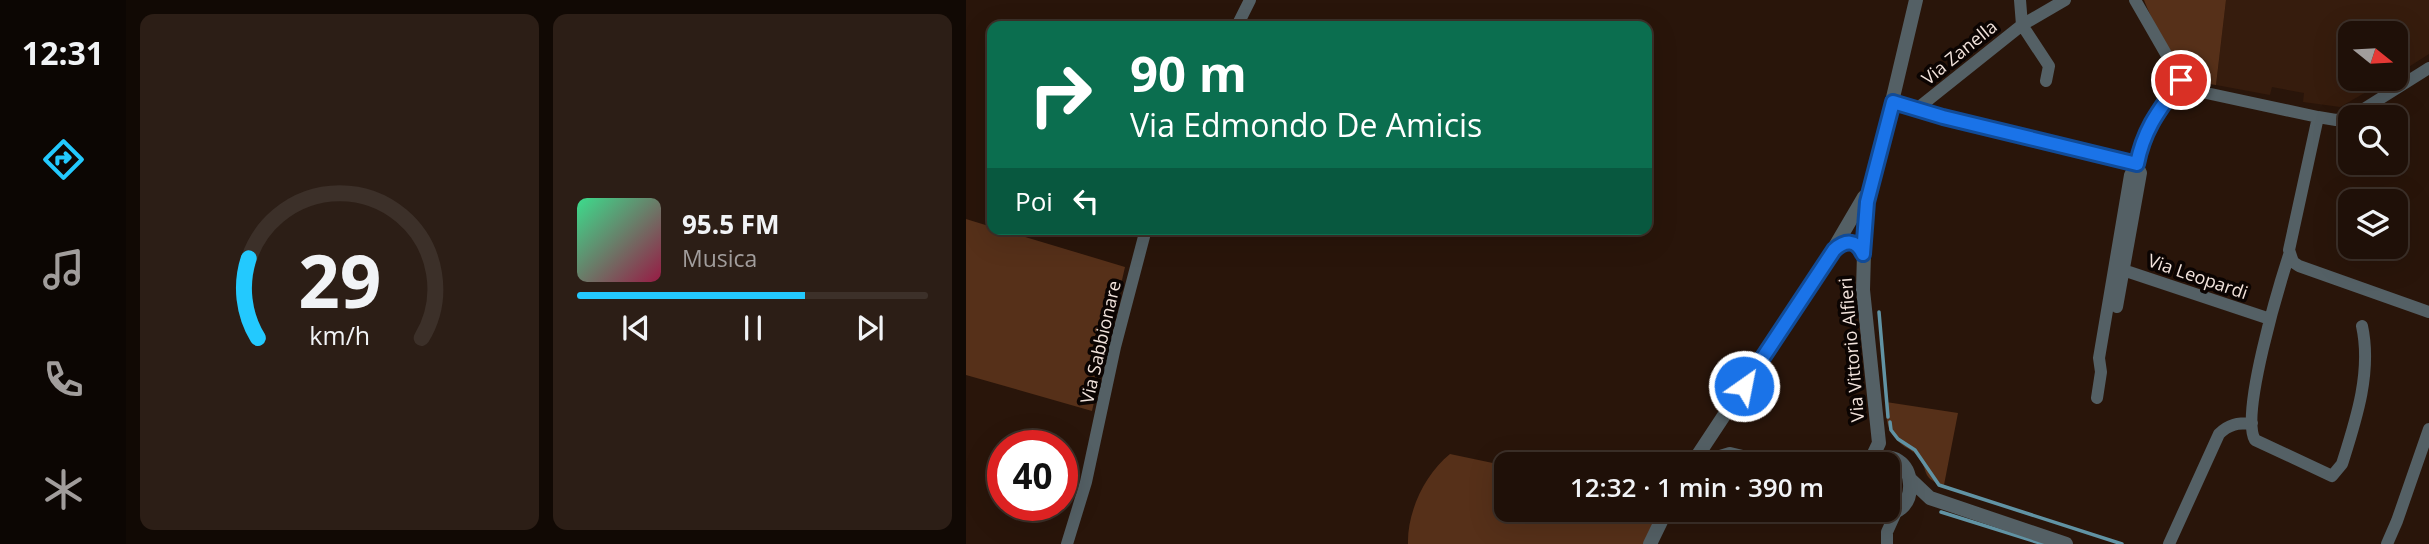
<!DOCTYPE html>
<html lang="it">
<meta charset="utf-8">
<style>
body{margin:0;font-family:"Open Sans",sans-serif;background:#2c1e16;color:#f1f3f6;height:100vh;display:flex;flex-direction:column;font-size:26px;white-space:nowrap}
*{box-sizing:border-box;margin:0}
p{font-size:23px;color:#a19d9c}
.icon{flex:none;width:38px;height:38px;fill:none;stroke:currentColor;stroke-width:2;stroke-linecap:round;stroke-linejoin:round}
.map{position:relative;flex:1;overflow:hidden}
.details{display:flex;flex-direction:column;gap:14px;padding:14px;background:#110904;width:840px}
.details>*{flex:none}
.top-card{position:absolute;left:21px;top:21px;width:665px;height:214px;border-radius:14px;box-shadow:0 7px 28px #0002,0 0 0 2px #3c3029;background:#0b6e4f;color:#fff;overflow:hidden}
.needle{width:46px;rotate:108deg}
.controls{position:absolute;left:1372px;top:21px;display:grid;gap:14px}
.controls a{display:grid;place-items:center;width:70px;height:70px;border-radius:14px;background:#1f1008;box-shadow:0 7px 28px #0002,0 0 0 2px #3c3029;font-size:35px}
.speed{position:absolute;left:21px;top:430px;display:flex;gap:14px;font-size:35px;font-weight:700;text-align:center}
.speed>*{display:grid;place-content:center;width:91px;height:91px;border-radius:50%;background:#1f1008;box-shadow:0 7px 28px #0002,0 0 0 2px #3c3029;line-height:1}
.speed .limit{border:10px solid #d22;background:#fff;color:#111}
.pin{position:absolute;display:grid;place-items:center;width:60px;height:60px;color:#fff;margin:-30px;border:4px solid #fff;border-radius:50%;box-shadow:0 2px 7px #0007}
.me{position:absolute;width:77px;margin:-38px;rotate:33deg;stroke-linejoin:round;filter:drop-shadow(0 0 5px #0008)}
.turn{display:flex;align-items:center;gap:24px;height:147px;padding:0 28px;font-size:32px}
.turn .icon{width:91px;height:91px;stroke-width:2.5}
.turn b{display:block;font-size:49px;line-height:60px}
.then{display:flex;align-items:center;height:66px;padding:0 28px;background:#0003;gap:14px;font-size:26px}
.details .widget{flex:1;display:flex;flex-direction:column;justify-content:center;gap:10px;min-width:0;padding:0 24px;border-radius:14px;background:#2c1e16}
.details .dial{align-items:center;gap:0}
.dial svg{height:182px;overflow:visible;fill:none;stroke:#3c3029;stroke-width:7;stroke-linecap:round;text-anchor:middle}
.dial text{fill:#f1f3f6;stroke:none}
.song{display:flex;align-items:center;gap:21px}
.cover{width:84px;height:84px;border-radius:10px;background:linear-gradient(135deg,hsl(150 70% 55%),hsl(340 70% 35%))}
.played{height:7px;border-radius:4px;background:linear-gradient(90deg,#23c9fe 65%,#3c3029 65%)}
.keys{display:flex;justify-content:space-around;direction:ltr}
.details .tiles{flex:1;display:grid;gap:14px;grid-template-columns:repeat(2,1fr)}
.trip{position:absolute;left:528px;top:452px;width:406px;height:70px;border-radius:14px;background:#1f1008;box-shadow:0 7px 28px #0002,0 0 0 2px #3c3029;font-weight:600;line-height:70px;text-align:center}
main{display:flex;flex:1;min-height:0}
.menu{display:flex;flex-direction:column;width:126px;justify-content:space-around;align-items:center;background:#0c0603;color:#a19d9c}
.menu .icon{width:49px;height:49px}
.menu .on{color:#23c9fe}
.menu b{font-size:32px;color:#f1f3f6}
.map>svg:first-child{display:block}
.built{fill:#361c0d}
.green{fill:#563019}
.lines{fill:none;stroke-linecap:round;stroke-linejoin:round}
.stream{stroke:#6193a4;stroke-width:3.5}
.minor{stroke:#546065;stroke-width:12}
.tertiary{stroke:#546065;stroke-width:14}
.route-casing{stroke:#114b97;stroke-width:18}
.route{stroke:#1a73e8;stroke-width:12}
.labels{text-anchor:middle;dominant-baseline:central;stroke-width:7;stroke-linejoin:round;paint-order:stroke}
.street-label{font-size:18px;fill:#f3e4dd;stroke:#0b0402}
</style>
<main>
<nav class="menu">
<b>12:31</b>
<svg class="icon on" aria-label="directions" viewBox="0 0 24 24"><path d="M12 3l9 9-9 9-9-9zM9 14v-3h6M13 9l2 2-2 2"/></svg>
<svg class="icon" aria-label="music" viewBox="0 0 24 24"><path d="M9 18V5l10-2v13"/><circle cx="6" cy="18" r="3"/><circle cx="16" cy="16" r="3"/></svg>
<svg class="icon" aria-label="phone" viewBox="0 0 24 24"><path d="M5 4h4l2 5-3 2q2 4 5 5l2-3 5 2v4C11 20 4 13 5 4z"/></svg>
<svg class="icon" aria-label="climate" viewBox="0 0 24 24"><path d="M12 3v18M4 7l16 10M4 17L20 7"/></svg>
</nav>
<section class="details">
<div class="tiles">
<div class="widget dial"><svg viewBox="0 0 100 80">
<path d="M14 69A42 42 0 1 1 86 69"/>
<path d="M14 69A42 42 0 0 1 10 34" stroke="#23c9fe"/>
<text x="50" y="56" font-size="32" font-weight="700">29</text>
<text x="50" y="72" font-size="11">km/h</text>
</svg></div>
<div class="widget">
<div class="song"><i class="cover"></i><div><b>95.5 FM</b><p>Musica</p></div></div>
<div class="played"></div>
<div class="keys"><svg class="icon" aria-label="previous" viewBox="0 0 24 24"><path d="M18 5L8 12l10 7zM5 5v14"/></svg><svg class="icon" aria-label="pause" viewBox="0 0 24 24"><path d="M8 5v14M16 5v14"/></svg><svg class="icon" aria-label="next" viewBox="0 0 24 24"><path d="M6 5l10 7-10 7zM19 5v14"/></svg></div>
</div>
</div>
</section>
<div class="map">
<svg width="1463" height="544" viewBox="0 0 1463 544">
<rect width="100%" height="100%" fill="#29150a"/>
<path class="built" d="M 1260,0 L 1463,0 L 1463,54 L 1430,75 L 1430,33 L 1384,33 L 1384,79 L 1423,79 L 1374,107 L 1337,102 L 1338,93 L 1306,87 L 1304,95 L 1250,85 Z"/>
<path class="green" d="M 1178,0 L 1260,0 L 1250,85 C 1216,82 1189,28 1178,0 Z
M 0,219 L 26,227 L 26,229 L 33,229 L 159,267 L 126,411 L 0,375 Z
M 920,402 L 992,413 L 978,485 C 955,479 963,471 953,458 C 950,453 943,449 939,447 C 921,433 920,424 920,402 Z
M 484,454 L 541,466 L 541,509 L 694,509 L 679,544 L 442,544 C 441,512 459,474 484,454 Z"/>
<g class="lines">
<path class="stream" d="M 913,312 L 922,417
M 924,422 L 925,430 L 932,439 L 949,450 L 973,485 L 1156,544
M 975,512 L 1077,544"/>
<path class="minor" d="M 1054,0 L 1056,25 L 1083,66 L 1080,81
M 1169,0 L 1215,80 L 1231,91 L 1352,117 L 1370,120 L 1384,118
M 271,26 L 284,0
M 927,102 L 977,116 L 1171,164
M 952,108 L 1056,25 L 1099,0
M 1352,117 L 1323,250 L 1327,262 L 1333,266 L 1463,312
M 1385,117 L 1463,68
M 1323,255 C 1313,286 1274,415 1289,440 L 1366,476 L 1376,464 C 1390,420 1406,372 1396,326
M 1151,268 L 1304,319
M 1151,307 L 1175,173 L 1171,164
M 1131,398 L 1135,372 L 1133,358 L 1164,175 C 1173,160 1174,143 1182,127 C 1190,110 1204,95 1215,80
M 101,544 L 120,482 L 149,347 L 180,229
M 921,544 L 921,532 L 931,510
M 1203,544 L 1253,434 C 1263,424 1272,423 1286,423
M 1421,544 L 1431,521 L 1463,429"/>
<path class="tertiary" d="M 904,462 L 913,443 L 897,290 L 899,216 L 950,0
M 726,464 L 864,255 L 898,197
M 731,464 L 764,454 L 806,464
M 902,464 C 955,432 960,534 905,509
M 945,480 L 964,498 L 1100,544
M 684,544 L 701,509"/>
</g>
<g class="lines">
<g class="route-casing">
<path id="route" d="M 778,386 L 868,250 C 879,240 890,239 897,254 L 901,202 L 927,102 L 977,117 L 1171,164 C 1178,128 1194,109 1215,80"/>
</g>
<use href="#route" class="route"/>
</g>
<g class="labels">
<g class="street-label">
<text transform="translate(993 52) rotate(-39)">Via Zanella</text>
<text transform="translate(1232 276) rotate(19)">Via Leopardi</text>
<text transform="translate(134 342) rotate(-77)">Via Sabbionare</text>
<text transform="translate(885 350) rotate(-95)">Via Vittorio Alfieri</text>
</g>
</g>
</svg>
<div class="controls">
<a><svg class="needle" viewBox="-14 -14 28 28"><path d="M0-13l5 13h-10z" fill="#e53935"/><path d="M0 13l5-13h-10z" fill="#a19d9c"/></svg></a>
<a><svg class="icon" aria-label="search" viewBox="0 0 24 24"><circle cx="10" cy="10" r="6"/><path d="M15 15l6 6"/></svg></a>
<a><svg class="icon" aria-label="layers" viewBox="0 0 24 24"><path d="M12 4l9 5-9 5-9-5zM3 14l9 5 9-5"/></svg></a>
</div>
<div class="speed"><div class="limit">40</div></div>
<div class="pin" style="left:1215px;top:80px;background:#d93025"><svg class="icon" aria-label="arrive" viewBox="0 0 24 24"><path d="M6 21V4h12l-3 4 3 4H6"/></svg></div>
<svg class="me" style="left:778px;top:386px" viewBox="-20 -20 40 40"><circle r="17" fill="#1a73e8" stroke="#fff" stroke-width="3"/><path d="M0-11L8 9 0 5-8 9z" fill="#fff"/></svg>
<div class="trip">12:32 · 1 min · 390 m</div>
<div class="top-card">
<div class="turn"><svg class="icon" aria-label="right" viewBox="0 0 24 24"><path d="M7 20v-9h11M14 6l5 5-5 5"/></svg><div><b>90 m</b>Via Edmondo De Amicis</div></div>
<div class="then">Poi<svg class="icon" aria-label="left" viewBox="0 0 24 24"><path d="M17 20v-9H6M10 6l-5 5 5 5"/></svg></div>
</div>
</div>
</main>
